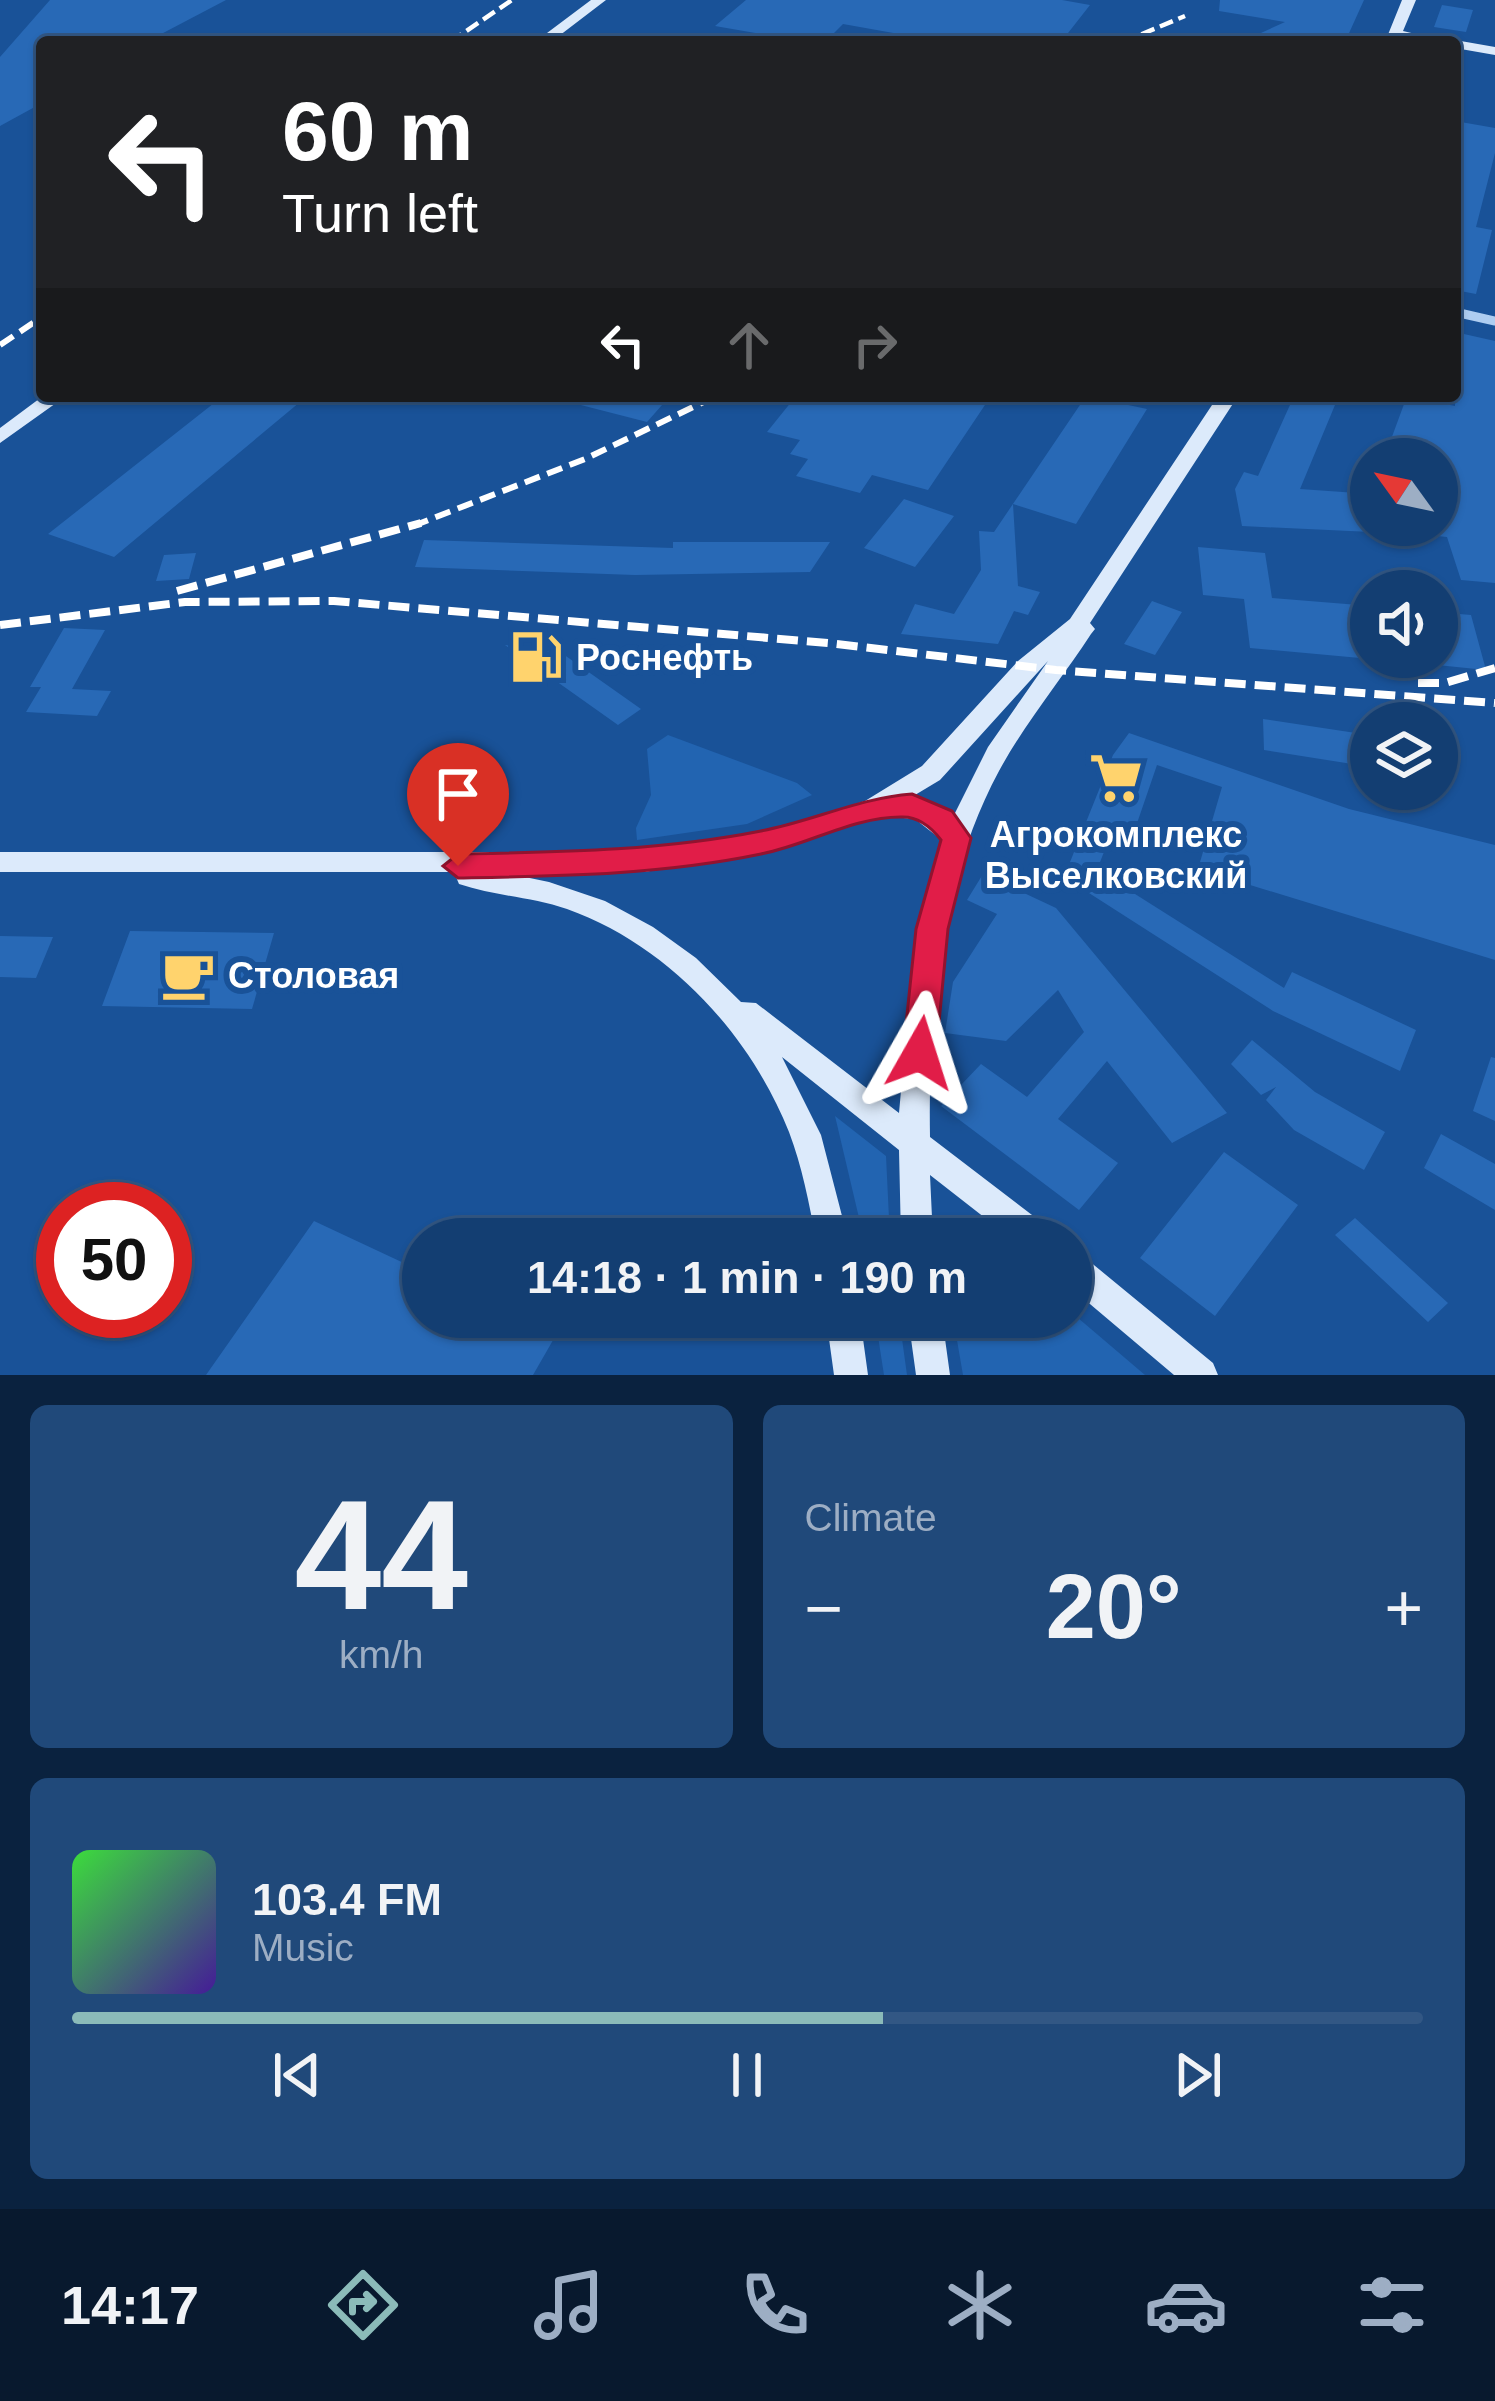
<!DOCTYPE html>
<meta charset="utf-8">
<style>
body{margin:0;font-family:Arial,sans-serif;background:#20497a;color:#f1f3f6;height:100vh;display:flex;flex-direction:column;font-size:45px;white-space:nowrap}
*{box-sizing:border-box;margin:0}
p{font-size:39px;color:#9daec4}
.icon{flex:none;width:66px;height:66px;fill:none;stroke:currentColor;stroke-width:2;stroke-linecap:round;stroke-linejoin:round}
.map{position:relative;height:1375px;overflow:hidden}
.panel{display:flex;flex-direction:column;gap:30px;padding:30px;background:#0a223f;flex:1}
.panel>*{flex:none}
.top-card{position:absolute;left:36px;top:36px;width:1425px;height:366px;border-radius:12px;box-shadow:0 3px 9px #0004,0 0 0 3px #325784;background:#202124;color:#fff;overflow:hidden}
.needle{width:78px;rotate:303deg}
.tools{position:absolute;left:1350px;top:438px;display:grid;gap:24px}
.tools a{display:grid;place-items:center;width:108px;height:108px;border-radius:50%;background:#133e72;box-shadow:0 3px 9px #0004,0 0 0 3px #325784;font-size:60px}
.speed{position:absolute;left:36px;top:1182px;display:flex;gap:24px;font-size:60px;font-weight:700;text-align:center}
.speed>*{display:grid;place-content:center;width:156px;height:156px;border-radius:50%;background:#133e72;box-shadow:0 3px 9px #0004,0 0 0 3px #325784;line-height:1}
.speed .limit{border:18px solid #d22;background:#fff;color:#111}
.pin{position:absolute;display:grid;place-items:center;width:102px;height:102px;color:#fff;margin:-123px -51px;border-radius:50% 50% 50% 0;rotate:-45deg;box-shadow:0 0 12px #0007}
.pin .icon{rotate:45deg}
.me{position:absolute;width:132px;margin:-66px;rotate:6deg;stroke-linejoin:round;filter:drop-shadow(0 0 9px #0008)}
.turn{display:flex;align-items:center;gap:42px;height:252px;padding:0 48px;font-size:54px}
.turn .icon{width:156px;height:156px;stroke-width:2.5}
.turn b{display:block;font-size:84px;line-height:102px}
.lanes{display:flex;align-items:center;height:114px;padding:0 48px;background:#0003;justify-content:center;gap:60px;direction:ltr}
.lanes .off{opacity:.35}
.big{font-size:90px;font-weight:600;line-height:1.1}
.panel .widget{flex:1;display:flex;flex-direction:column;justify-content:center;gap:18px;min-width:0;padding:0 42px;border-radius:18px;background:#20497a}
.panel .dial{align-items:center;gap:0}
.dial b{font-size:156px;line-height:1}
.song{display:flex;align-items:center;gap:36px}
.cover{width:144px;height:144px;border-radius:18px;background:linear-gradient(135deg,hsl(120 70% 55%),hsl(260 70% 35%))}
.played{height:12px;border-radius:6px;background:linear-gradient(90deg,#8bbbb9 60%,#325784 60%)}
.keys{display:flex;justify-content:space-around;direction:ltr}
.heat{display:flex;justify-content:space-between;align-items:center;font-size:66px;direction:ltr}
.panel .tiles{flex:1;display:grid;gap:30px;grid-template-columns:1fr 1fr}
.widget:last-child{grid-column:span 2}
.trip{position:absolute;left:402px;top:1218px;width:690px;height:120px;border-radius:60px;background:#133e72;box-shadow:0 3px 9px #0004,0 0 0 3px #325784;font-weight:600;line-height:120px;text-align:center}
.dock{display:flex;height:192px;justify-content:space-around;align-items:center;background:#08192e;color:#9daec4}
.dock .icon{width:84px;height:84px}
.dock .active{color:#8bbbb9}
.dock b{font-size:54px;color:#f1f3f6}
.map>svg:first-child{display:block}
.green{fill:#2264b1}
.building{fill:#2869b6}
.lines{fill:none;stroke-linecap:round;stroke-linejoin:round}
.street{stroke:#aecdf1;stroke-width:9}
.secondary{fill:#dceafb;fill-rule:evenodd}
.rail-far2{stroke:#fff;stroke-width:4.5;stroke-dasharray:14 6;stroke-linecap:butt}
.rail-far1{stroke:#fff;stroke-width:6;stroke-dasharray:16 8;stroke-linecap:butt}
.rail{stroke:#fff;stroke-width:8;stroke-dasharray:21 9;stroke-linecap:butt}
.route{fill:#e11d48;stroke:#92132f;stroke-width:3}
.labels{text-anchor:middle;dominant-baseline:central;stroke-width:12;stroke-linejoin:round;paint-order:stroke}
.poi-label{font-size:36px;font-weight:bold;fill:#fff;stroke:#195298;text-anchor:start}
</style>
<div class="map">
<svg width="1495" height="1375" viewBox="0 0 1495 1375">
<rect width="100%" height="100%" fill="#195298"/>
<path class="green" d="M 668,735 L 797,783 L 812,795 L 747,824 L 637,840 L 636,828 L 651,795 L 647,749 Z
M 835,1116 L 886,1156 L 890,1239 L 864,1239 Z
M 1071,1312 L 1145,1375 L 963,1375 L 953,1317 L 1071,1317 Z
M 875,1317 L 899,1317 L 907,1375 L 884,1375 Z"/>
<path class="building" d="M 50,0 L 226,0 L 146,42 L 42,42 L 42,103 L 0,126 L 0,57 Z
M 746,0 L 1062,0 L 1090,5 L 1061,42 L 891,42 L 899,34 L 843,24 L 825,42 L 806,42 L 715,26 Z
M 1220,0 L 1364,0 L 1345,42 L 1241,42 L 1285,22 L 1219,11 Z
M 1442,5 L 1473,10 L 1466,32 L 1434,27 Z
M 1455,121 L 1495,128 L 1495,153 L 1476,227 L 1492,230 L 1476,294 L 1455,290 Z
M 1455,332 L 1495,341 L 1495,583 L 1461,580 L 1447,537 L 1437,536 L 1437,459 L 1386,453 L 1407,396 L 1455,406 Z
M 223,396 L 280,396 L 300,402 L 114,557 L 48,534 Z
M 574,396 L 670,396 L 647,422 L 573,403 Z
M 796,396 L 991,396 L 928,490 L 872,475 L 860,493 L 796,476 L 808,459 L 790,454 L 800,440 L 767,432 Z
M 1086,396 L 1147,409 L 1076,524 L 1013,504 L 1018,586 L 1040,592 L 1028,615 L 1014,611 L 998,644 L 901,634 L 915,604 L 954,614 L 981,570 L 979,531 L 994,532 Z
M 1294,396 L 1335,405 L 1300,489 L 1371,494 L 1371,532 L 1242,526 L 1235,489 L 1244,472 L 1258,476 Z
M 904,499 L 954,516 L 915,567 L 864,548 Z
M 424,540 L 673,548 L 673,542 L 830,542 L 810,572 L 635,575 L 415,567 Z
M 1198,547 L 1265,553 L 1272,598 L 1371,606 L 1371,659 L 1250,648 L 1244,599 L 1203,595 Z
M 196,553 L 189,579 L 156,581 L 164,555 Z
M 1152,601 L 1182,612 L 1155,655 L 1124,644 Z
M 1437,612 L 1471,615 L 1486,670 L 1437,665 Z
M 64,628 L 105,630 L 72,689 L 111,691 L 97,716 L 26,712 L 41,687 L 30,687 Z
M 505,645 L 563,654 L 641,709 L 618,725 Z
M 1263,719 L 1369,735 L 1371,767 L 1264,750 Z
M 1129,733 L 1349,809 L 1495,845 L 1495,960 L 1198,869 L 1222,787 L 1157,765 L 1134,832 L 1114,826 L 1097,870 L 1284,988 L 1292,972 L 1416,1030 L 1400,1071 L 1273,1011 L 1064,877 L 1113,755 Z
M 983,874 L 1056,908 L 1227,1113 L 1172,1143 L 1107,1061 L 1058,1119 L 1118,1163 L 1079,1210 L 941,1106 L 981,1064 L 1027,1097 L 1084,1032 L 1058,990 L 1006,1041 L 945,1033 L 953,982 L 997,914 L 967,900 Z
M 130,931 L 274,933 L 252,1009 L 102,1006 Z
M 0,936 L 53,937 L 36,978 L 0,977 Z
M 1252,1040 L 1315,1092 L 1385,1132 L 1364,1170 L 1294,1130 L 1266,1100 L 1276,1087 L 1261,1095 L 1231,1064 Z
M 1491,1057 L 1495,1058 L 1495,1121 L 1473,1111 Z
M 1441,1134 L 1495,1164 L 1495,1210 L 1424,1168 Z
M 1224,1152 L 1298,1205 L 1215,1316 L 1140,1258 Z
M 1355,1218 L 1448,1303 L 1428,1322 L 1335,1235 Z
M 314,1221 L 423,1272 L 423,1317 L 518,1317 L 556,1335 L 533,1375 L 206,1375 Z"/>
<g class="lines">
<path class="street" d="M 1455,312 L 1495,321"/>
<path class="secondary" d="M 591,0 L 606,0 L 551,42 L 535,42 Z
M 1402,0 L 1416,0 L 1403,31 L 1449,42 L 1400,39 L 1385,42 Z
M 1455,40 L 1495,47 L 1495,55 L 1455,48 L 1455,42 L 1449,42 Z
M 43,396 L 66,396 L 0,443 L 0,428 Z
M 1218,396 L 1238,396 L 1090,623 L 1095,629 L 1091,634 C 1061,680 1025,723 999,771 C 940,880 928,1015 930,1137 L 1049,1228 L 1053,1239 L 1012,1239 L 930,1175 L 933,1239 L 901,1239 L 899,1150 L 782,1057 L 821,1135 L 848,1239 L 816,1239 C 809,1203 802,1166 789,1132 C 750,1034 668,945 567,909 C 532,897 495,896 459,884 L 456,877 L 458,872 L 0,872 L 0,852 L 644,852 L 766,832 L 865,801 L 922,766 L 1018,661 L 1070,619 ZM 1048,661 L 988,747 L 953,817 L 933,805 L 910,798 L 940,780 ZM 880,816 L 915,819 L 943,841 L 913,957 L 899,1113 L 756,1003 L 741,1002 L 696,958 L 653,927 L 605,901 L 549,882 L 501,872 L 644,872 L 766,852 Z
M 1071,1251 L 1083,1256 L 1213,1363 L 1218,1375 L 1174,1375 L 1071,1288 Z
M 826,1317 L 860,1317 L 868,1375 L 834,1375 Z
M 908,1317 L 942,1317 L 950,1375 L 916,1375 Z"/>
<path class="rail-far2" d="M 450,42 L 512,0
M 1123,42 L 1185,16"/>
<path class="rail-far1" d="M 0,345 L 42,317
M 413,526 L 585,459 L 716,396"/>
<path class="rail" d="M 177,591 L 421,523
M 0,625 L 185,602 L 334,601 L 828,643 L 1056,670 L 1495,703
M 1418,683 L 1445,683 L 1495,668"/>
</g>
<path class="route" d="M 912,794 L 952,811 L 971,838 L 948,929 L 936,1053 L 931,1064 L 920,1068 L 908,1064 L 903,1053 L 916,929 L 941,840 C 931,827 919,817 903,817 C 854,816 808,845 761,854 C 660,875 561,876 458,878 L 443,866 L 458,854 C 561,852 660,851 761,831 C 813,821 859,798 912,794 Z"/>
<defs>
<g id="fuel-bare" transform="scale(4.14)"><path d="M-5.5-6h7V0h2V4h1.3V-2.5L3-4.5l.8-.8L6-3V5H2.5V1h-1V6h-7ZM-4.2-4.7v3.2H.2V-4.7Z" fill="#ffd36d" stroke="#195298" stroke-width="2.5" paint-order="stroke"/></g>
<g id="supermarket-bare" transform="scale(4.14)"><path d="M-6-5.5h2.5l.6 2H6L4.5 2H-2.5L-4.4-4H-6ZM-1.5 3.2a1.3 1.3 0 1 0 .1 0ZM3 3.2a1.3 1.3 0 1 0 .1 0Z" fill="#ffd36d" stroke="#195298" stroke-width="2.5" paint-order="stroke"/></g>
<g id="cafe-bare" transform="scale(4.14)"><path d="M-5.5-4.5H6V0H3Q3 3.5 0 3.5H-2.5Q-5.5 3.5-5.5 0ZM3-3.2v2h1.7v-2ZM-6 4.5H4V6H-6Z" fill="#ffd36d" stroke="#195298" stroke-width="2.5" paint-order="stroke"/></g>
</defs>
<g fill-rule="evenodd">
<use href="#fuel-bare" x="536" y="657"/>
<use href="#supermarket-bare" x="1116" y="778"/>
<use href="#cafe-bare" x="188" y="975"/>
</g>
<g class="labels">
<g class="poi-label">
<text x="576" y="657">Роснефть</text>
<text x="1116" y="834" text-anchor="middle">Агрокомплекс<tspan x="1116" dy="41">Выселковский</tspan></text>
<text x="228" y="975">Столовая</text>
</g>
</g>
</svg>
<div class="tools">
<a><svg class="needle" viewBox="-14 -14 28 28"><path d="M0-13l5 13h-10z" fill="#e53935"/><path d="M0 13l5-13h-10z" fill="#9daec4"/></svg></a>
<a><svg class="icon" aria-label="sound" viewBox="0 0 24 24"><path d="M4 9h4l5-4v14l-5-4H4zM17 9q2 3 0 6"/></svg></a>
<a><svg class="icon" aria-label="layers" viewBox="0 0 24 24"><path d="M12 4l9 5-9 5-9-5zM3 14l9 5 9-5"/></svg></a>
</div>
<div class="speed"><div class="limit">50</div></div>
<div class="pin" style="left:458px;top:866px;background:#d93025"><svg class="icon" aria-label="arrive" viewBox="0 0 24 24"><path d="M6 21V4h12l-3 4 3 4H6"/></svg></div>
<svg class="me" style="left:920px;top:1053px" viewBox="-20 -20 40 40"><path d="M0-17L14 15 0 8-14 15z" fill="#e11d48" stroke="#fff" stroke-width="4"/></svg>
<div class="trip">14:18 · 1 min · 190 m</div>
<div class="top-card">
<div class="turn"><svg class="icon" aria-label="left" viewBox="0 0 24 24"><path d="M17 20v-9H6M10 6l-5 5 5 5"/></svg><div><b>60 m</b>Turn left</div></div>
<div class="lanes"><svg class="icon" aria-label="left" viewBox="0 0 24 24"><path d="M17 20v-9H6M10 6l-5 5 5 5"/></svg><svg class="icon off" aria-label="ahead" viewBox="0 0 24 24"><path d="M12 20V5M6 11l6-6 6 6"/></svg><svg class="icon off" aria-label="right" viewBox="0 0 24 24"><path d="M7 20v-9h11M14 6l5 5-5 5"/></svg></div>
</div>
</div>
<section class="panel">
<div class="tiles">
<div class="widget dial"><b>44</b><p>km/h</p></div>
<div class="widget"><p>Climate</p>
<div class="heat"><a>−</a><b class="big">20°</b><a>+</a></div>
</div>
<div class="widget">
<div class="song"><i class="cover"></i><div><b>103.4 FM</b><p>Music</p></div></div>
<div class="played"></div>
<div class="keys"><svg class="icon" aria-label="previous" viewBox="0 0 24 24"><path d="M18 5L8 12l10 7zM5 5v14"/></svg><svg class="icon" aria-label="pause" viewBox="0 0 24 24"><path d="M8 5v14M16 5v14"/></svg><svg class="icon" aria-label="next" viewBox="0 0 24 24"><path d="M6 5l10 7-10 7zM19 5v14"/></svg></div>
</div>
</div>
</section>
<nav class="dock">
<b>14:17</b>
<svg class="icon active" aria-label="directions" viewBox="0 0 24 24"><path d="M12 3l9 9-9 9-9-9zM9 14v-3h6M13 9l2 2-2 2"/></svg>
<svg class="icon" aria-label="music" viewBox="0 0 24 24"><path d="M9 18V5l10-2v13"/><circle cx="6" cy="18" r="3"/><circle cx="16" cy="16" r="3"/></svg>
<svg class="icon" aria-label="phone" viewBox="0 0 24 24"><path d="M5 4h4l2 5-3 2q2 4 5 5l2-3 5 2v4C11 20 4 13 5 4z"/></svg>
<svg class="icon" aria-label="climate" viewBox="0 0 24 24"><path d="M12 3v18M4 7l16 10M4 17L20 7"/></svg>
<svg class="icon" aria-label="car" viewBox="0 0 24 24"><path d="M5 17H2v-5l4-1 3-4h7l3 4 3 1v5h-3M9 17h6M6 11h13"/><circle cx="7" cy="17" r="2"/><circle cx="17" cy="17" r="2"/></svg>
<svg class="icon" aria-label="filters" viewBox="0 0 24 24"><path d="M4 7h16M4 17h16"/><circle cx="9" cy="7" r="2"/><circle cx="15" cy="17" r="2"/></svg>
</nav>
